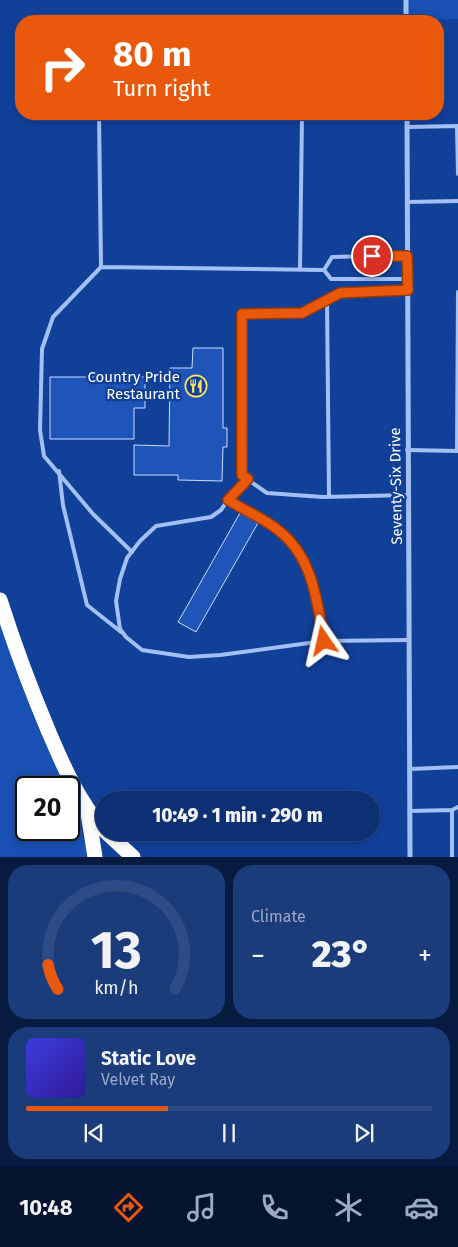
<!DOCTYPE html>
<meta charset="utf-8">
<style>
body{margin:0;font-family:"Fira Sans",sans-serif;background:#1b3c7b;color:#f1f3f6;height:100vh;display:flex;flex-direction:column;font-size:19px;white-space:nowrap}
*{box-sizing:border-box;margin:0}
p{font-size:16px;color:#9aa9c4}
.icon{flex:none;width:28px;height:28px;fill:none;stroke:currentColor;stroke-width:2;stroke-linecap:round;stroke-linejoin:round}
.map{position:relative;height:857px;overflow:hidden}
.details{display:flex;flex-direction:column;gap:8px;padding:8px;background:#071a3f;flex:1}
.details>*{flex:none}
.hud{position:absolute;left:15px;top:15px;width:429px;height:105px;border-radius:20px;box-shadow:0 2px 8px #0003,0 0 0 1px #2d4b85;background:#ea580c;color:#fff;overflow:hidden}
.speed{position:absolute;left:15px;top:776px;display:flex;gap:10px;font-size:25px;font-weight:700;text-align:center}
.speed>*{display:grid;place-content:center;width:65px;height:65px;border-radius:50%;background:#0d3073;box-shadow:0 2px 8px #0003,0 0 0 1px #2d4b85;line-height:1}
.speed .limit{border:2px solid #111;border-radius:8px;background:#fff;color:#111}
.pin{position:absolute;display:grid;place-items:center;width:42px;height:42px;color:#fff;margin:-21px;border:2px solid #fff;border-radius:50%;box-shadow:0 1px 5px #0007}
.me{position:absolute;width:55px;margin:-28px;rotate:349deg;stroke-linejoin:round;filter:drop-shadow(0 0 4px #0008)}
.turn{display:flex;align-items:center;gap:18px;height:105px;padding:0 15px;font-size:22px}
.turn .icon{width:65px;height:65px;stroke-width:2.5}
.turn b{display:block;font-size:35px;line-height:42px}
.big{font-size:38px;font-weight:800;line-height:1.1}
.details .widget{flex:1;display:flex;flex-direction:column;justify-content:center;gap:8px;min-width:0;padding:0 18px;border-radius:20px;background:#1b3c7b}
.details .dial{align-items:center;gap:0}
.dial svg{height:130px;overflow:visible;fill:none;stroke:#2d4b85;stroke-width:7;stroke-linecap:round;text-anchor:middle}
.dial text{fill:#f1f3f6;stroke:none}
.song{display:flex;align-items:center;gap:15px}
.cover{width:60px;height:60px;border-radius:8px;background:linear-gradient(135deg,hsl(240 70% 55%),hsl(250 70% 35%))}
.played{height:5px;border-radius:2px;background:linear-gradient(90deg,#ea580c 35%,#2d4b85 35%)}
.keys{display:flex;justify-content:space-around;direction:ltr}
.heat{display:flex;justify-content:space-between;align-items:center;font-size:28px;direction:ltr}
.details .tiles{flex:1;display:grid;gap:8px;grid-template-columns:1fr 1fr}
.widget:last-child{grid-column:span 2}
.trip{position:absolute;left:95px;top:791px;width:285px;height:50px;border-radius:25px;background:#0d3073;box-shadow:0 2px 8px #0003,0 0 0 1px #2d4b85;font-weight:800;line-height:50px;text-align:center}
.menu{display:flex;height:80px;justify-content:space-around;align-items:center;background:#05132e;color:#9aa9c4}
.menu .icon{width:35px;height:35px}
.menu .on{color:#ea580c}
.menu b{font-size:22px;color:#f1f3f6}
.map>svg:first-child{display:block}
.green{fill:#1850b3}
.building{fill:#1f55b8;stroke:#cbddfe}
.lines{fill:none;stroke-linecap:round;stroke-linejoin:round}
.service{stroke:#a3c0f4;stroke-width:4}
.minor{stroke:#a3c0f4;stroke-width:5}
.motorway{stroke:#fff;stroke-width:15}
.route-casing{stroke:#983908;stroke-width:12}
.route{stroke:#ea580c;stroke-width:9}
.labels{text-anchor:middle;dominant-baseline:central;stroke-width:5;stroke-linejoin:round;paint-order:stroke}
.poi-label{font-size:15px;fill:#fff;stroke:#114099;text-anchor:end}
.street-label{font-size:15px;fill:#fff;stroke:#114099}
</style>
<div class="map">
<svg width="458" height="857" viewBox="0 0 458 857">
<rect width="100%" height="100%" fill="#114099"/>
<path class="green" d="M 406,0 L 458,0 L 458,19 L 406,20 Z
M 0,623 L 34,718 L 65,787 L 26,788 L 26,830 L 69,830 L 69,796 L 81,827 L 88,857 L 0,857 Z"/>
<path class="building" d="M 193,348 L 223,348 L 223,428 L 227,428 L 227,447 L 223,447 L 222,481 L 178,480 L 178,475 L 134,475 L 134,445 L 169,446 L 170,368 L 192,368 Z
M 50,377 L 145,377 L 145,408 L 134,408 L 134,439 L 50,439 Z
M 240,513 L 258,523 L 196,632 L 178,622 Z"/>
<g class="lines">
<path class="service" d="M 99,114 L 101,267 L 324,270
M 457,126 L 458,174
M 407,127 L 458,126
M 407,202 L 458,201
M 101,267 L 53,317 L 42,349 L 40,430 L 44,456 L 93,514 L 132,552
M 300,270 L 302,114
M 324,270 L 332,257 L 407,255
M 324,270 L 331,279 L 408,279
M 408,290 L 340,293 L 302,313 L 242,314 L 241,475 L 267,493 L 323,497 L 408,495
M 327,300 L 329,496
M 407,450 L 458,451
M 457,451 L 458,292
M 59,471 L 63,505 L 87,605 L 121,632
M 247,479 L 232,494 L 221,510 L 211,517 L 156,526 L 140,541 L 127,558 L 120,579 L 116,601 L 120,629 L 126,637 L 142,650 L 189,657 L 220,655 L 324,641 L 409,640
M 228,500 C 261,519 299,537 312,576 C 319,597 320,620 324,641
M 410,769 L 458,767
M 410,811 L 452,810 L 458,807
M 452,857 L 452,810"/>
<path class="minor" d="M 406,0 L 406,21
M 407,114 L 410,857"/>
<path class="motorway" d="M 0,600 C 14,644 30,687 48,730 C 63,765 78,801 104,830
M 88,813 L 95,857
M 106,832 L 133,857"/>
</g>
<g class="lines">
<g class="route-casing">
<path id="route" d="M 324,641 C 317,601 313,557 278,530 C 263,518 244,510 228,500 L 248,479 L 242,475 L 242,314 L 302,313 L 340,293 L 408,290 L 407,256 L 372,256"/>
</g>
<use href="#route" class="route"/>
</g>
<defs>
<g id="restaurant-ring" transform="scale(1.125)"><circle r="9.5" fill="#114099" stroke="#ffe165" stroke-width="1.5"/><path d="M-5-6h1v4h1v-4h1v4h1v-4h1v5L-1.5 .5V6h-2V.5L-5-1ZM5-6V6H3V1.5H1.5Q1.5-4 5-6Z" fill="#ffe165"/></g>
</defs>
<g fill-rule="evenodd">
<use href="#restaurant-ring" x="196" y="386"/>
</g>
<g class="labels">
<g class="poi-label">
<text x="180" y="377">Country Pride<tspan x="180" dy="17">Restaurant</tspan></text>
</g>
<g class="street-label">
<text transform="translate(396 486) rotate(-91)">Seventy-Six Drive</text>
</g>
</g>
</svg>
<div class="speed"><div class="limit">20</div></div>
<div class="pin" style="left:372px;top:256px;background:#d93025"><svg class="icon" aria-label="arrive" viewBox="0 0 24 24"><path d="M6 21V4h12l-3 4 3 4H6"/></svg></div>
<svg class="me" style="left:324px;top:641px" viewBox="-20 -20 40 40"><path d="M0-17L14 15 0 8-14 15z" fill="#ea580c" stroke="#fff" stroke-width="4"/></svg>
<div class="trip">10:49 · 1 min · 290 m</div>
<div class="hud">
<div class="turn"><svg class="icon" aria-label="right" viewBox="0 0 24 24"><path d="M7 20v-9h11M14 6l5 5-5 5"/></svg><div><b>80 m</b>Turn right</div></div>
</div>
</div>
<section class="details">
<div class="tiles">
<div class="widget dial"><svg viewBox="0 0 100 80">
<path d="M14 69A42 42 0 1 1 86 69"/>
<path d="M14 69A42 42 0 0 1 8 54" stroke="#ea580c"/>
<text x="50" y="56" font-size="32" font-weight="700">13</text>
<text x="50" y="72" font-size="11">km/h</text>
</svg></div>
<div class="widget"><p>Climate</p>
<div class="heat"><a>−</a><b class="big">23°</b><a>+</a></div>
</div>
<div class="widget">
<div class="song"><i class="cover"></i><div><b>Static Love</b><p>Velvet Ray</p></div></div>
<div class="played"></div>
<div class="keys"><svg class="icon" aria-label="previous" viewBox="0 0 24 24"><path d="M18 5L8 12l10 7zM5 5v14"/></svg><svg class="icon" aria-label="pause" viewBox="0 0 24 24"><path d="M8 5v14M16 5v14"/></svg><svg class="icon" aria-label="next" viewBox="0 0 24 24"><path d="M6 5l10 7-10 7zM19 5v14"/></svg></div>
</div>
</div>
</section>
<nav class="menu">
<b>10:48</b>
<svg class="icon on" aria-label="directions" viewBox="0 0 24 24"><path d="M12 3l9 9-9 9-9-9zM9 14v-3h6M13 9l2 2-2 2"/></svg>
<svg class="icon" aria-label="music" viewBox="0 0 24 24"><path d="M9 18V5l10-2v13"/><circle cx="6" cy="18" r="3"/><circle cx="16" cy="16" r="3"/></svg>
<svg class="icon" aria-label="phone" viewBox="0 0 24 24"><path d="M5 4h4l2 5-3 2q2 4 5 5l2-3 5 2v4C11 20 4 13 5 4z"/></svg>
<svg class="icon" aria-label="climate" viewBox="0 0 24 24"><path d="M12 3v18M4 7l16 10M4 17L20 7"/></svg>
<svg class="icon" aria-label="car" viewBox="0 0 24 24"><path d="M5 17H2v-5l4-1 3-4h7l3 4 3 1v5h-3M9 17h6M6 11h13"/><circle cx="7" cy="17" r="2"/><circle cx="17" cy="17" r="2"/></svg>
</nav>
